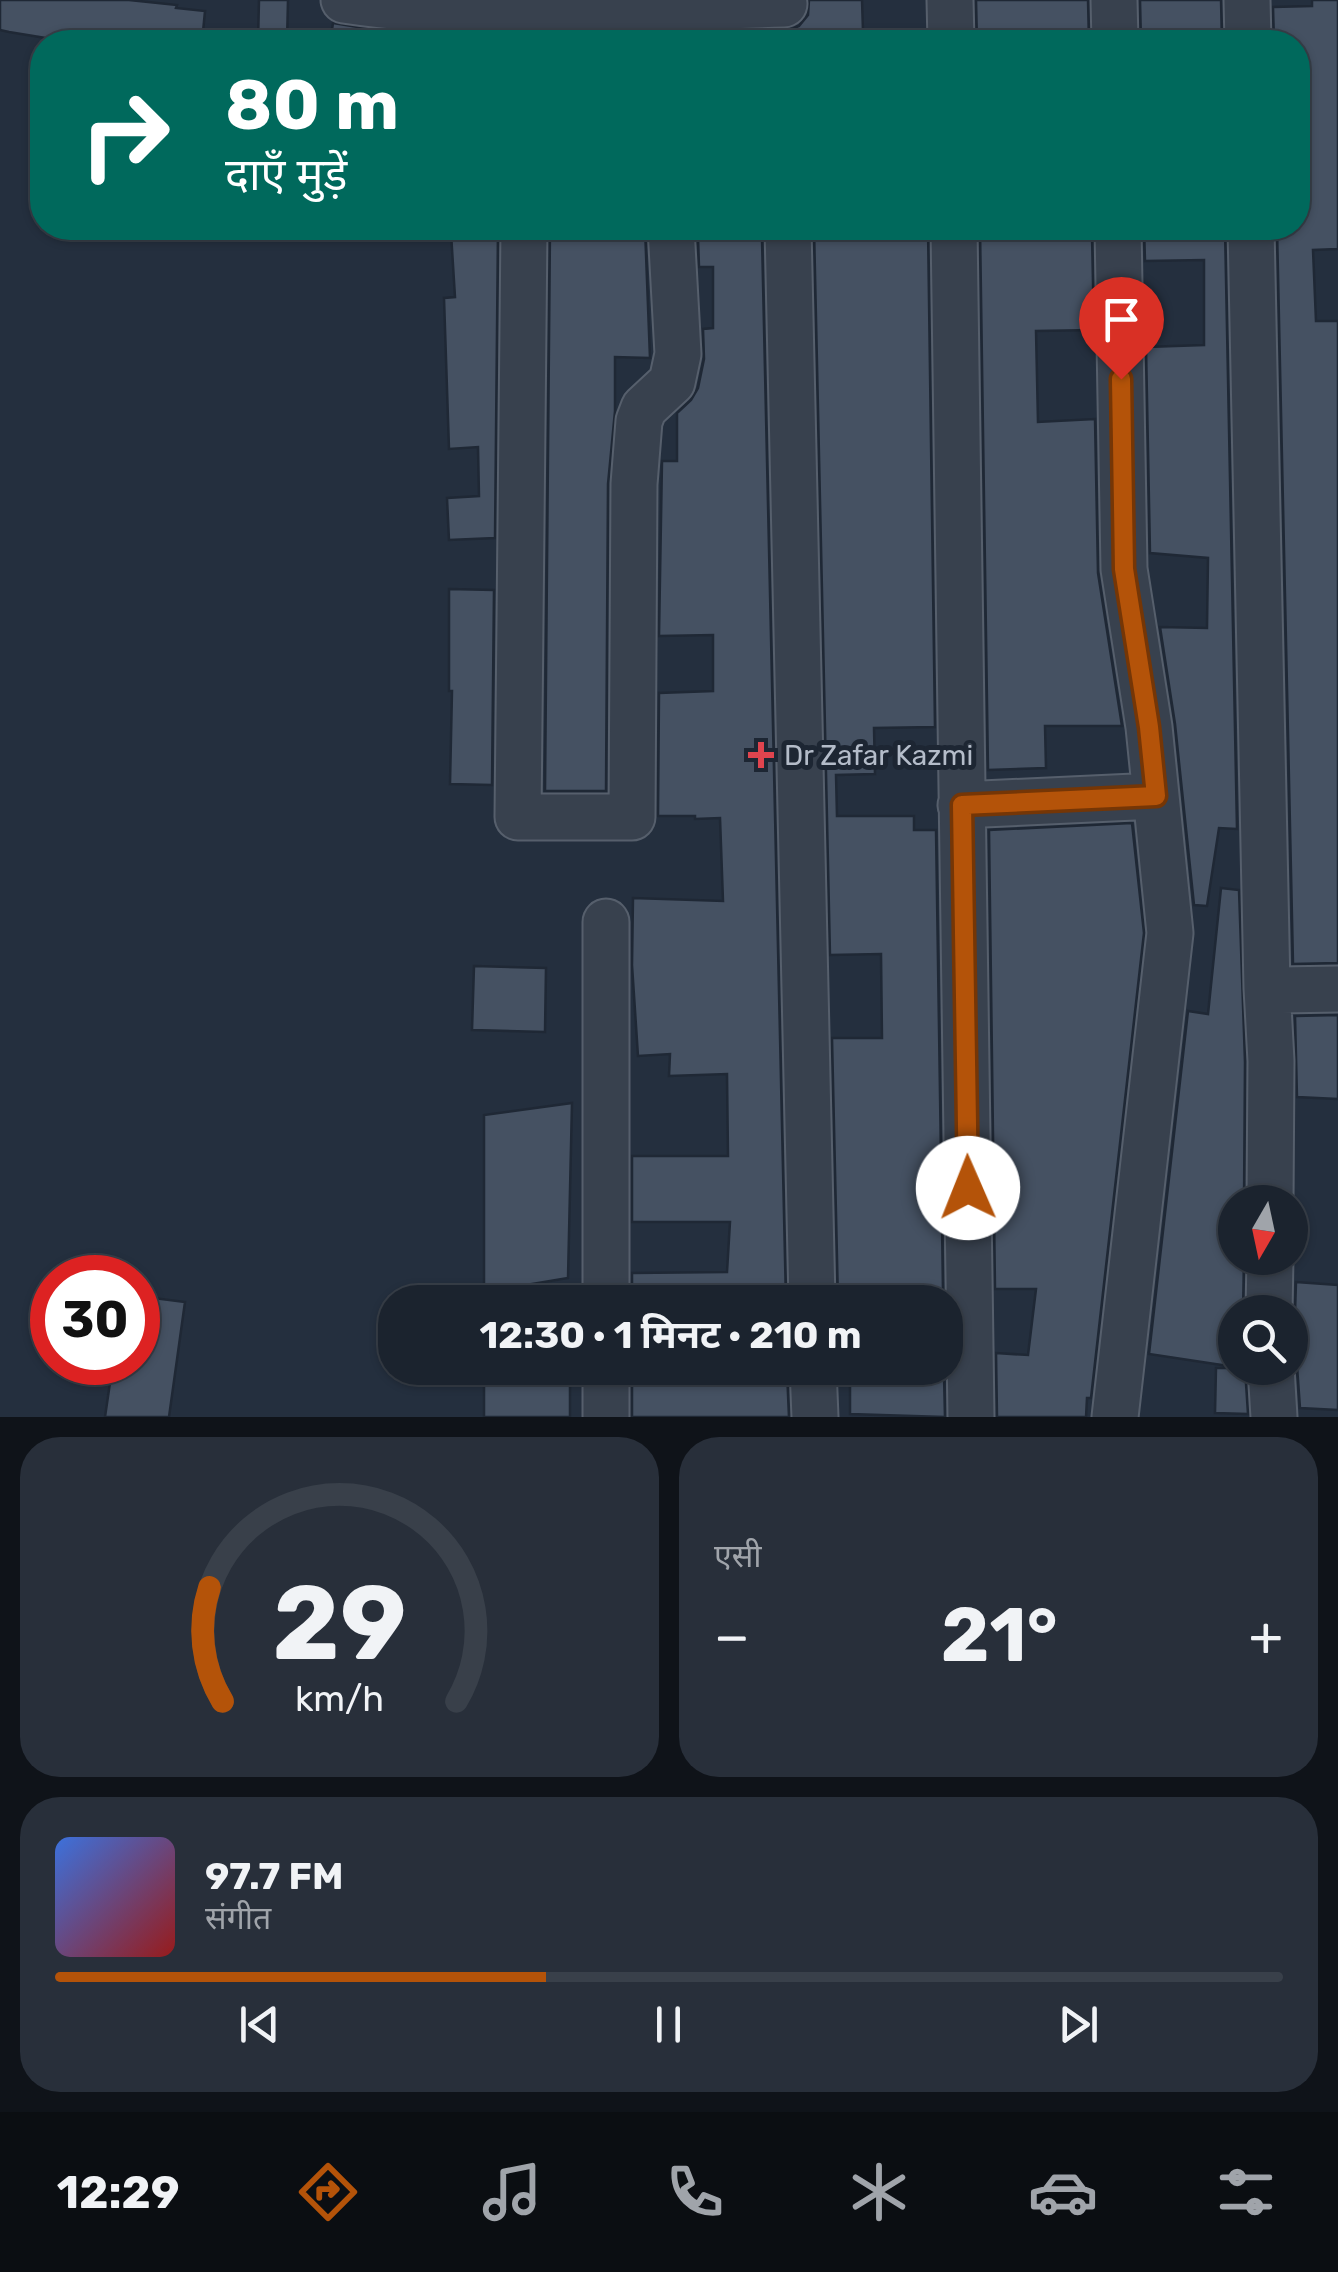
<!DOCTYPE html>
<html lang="hi">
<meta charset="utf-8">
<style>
body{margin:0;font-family:Rubik,"Noto Sans Devanagari",sans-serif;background:#282f3a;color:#f1f3f6;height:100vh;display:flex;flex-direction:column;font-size:38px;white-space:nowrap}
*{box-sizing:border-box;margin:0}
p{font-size:32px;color:#a0a4aa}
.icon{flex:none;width:55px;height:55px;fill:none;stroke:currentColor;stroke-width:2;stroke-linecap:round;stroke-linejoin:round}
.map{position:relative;height:1417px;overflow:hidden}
.side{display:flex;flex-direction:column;gap:20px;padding:20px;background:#0f1319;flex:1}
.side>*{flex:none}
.banner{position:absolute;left:30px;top:30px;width:1280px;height:210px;border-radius:40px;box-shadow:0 2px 8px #0004,0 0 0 2px #39404a;background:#00695c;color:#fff;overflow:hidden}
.needle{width:65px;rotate:189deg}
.tools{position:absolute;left:1218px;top:1185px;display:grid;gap:20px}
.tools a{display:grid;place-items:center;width:90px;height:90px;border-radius:50%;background:#1b232e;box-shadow:0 2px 8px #0004,0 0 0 2px #39404a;font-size:50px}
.speed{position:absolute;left:30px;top:1255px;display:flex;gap:20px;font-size:50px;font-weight:700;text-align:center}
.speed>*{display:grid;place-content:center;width:130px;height:130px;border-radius:50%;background:#1b232e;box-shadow:0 2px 8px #0004,0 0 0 2px #39404a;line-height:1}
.speed .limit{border:15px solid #d22;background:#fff;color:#111}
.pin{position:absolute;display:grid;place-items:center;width:85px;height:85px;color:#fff;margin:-102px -42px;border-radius:50% 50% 50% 0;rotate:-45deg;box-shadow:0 0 10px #0007}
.pin .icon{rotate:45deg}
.me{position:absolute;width:110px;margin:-55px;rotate:359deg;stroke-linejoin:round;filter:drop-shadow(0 0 8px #0008)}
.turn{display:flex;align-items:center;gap:35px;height:210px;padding:0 30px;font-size:45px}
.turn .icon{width:130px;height:130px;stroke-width:2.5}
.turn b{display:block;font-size:70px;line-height:85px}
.big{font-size:75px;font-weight:700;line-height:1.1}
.side .widget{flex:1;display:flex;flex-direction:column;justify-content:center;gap:15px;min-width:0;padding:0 35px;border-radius:40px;background:#282f3a}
.side .dial{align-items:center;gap:0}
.dial svg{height:260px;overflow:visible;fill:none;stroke:#39404a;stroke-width:7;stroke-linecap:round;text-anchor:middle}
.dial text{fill:#f1f3f6;stroke:none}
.song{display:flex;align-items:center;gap:30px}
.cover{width:120px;height:120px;border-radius:15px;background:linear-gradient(135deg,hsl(220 70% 55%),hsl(0 70% 35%))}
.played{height:10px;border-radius:5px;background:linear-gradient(90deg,#b45309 40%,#39404a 40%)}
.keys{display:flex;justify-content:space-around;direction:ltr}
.heat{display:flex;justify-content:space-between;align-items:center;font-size:55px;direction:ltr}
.side .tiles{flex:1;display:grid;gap:20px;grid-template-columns:1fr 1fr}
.widget:last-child{grid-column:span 2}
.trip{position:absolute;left:378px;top:1285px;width:585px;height:100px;border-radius:40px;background:#1b232e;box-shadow:0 2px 8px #0004,0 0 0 2px #39404a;font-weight:700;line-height:100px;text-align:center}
.tabs{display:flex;height:160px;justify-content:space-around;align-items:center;background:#0b0e12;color:#a0a4aa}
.tabs .icon{width:70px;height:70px}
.tabs .current{color:#b45309}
.tabs b{font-size:45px;color:#f1f3f6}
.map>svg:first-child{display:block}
.building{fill:#455162;stroke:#1f2835;stroke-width:2.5}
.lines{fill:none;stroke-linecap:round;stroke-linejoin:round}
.minor-casing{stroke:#565f6c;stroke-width:49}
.minor{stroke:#38414e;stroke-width:45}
.route-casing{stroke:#753606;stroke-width:25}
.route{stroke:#b45309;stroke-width:18}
.health-dot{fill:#e0444e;stroke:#1d2633;stroke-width:4}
.labels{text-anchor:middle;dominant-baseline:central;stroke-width:10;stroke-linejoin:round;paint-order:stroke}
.poi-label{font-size:28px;fill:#b4bcc9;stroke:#1d2633;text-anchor:start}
</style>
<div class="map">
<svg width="1338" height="1417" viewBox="0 0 1338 1417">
<rect width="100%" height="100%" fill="#242f3e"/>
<path class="building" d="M 0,0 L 129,0 L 177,5 L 176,8 L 205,11 L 202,42 L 70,42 L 9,32 L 0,30 Z
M 259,0 L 288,0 L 287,42 L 258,42 Z
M 809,0 L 862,0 L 863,31 L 793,32 L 794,28 L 799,26 L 808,15 Z
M 976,0 L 1088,0 L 1089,42 L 977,42 Z
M 1140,0 L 1221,0 L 1222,42 L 1141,42 Z
M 1312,0 L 1338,0 L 1338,249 L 1313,250 L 1316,321 L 1338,321 L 1338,963 L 1293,964 L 1277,228 L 1298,228 L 1298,42 L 1274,42 L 1273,7 L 1312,6 Z
M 333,23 L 395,33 L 451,37 L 590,37 L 590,42 L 330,42 Z
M 769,31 L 769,42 L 675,42 L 675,34 Z
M 550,228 L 645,228 L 650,358 L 615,357 L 615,411 L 608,484 L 606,791 L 545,791 Z
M 814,228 L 928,228 L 935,727 L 874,728 L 875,774 L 836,775 L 837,816 L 914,816 L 914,830 L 936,830 L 943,1291 L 885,1290 L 885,1302 L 838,1302 L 832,1038 L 882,1038 L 881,954 L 830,955 Z
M 980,228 L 1034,228 L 1034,237 L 1092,235 L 1094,330 L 1036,331 L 1038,422 L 1095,419 L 1098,573 L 1122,726 L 1045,726 L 1046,768 L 988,770 Z
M 1144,228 L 1225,228 L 1237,829 L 1219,828 L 1207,906 L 1194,905 L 1175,724 L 1160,627 L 1207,628 L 1208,558 L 1150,553 L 1146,347 L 1204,345 L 1204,260 L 1145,261 Z
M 498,229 L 495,538 L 449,540 L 447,498 L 479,496 L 478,447 L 449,449 L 444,298 L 455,297 L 451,233 Z
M 698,238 L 762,238 L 786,1302 L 632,1302 L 632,1273 L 727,1272 L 730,1222 L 632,1222 L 632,1156 L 728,1156 L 727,1074 L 669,1076 L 670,1054 L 638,1056 L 632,965 L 633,898 L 723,901 L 720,818 L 695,819 L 695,816 L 658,816 L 659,693 L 713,691 L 713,635 L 659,636 L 662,461 L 677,461 L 677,413 L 691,400 L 698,388 L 704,359 L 703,329 L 713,328 L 713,267 L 699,267 Z
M 449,589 L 494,590 L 492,785 L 450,784 L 452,691 L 449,691 Z
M 1132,823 L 1144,933 L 1091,1398 L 1087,1398 L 1086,1417 L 997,1417 L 996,1353 L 1028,1355 L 1036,1289 L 995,1289 L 989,830 Z
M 1221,888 L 1239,890 L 1245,1062 L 1244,1202 L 1235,1202 L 1235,1258 L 1244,1258 L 1243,1312 L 1235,1312 L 1235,1367 L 1149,1354 L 1188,1011 L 1208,1014 Z
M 474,966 L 546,968 L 545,1032 L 472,1030 Z
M 1338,1015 L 1338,1099 L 1297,1097 L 1295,1016 Z
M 572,1103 L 568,1278 L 484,1292 L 484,1115 Z
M 1296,1282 L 1338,1285 L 1338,1410 L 1300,1408 L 1297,1366 L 1290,1351 L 1290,1327 L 1295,1312 Z
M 138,1296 L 185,1302 L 169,1417 L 105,1417 L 113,1362 L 138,1362 Z
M 484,1368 L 570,1368 L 570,1417 L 484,1417 Z
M 632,1368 L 719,1368 L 719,1372 L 787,1371 L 789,1417 L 632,1417 Z
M 850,1368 L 887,1368 L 887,1373 L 944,1375 L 945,1417 L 850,1414 Z
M 1216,1368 L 1245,1368 L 1248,1414 L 1215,1413 Z"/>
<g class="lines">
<g class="minor-casing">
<path id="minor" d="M 344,0 C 488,22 638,8 784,4
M 950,0 L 951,42
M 1114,0 L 1115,42
M 1247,0 L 1248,42
M 524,228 L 518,817 L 632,817 L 634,484 L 639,421 L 644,408 L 672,382 L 678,354 L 671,228
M 788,228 L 812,1302
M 954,228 L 971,1417
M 1251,228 L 1267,988 L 1271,1061 L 1270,1202
M 961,805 L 1156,796
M 1267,988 L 1281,990 L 1338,989
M 606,1302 L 606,922
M 1269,1312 L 1270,1258
M 813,1368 L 815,1417
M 1271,1368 L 1274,1417
M 606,1417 L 606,1368
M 1115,1417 L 1170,933 L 1149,727 L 1124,569 L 1118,228"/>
</g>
<use href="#minor" class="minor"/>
</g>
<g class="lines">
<g class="route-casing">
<path id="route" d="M 968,1188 L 962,805 L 1156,796 L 1149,727 L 1124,569 L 1121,379"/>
</g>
<use href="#route" class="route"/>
</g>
<path class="health-dot" d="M756 740h10v10h10v10h-10v10h-10v-10h-10v-10h10z"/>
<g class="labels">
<g class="poi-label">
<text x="784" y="755">Dr Zafar Kazmi</text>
</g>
</g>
</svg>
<div class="tools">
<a><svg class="needle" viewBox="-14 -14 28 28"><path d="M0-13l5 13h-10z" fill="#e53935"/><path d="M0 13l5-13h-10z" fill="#a0a4aa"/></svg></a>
<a><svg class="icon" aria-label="search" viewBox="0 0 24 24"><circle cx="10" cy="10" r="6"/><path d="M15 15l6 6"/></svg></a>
</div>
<div class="speed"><div class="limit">30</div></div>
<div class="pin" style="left:1121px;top:379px;background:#d93025"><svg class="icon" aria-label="arrive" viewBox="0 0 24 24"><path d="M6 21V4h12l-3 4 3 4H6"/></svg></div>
<svg class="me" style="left:968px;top:1188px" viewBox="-20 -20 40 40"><circle r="19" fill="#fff"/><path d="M0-13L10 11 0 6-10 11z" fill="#b45309"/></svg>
<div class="trip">12:30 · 1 मिनट · 210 m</div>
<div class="banner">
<div class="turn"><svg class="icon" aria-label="right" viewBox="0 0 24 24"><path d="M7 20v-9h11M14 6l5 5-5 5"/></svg><div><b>80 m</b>दाएँ मुड़ें</div></div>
</div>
</div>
<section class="side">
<div class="tiles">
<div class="widget dial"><svg viewBox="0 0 100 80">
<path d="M14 69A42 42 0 1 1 86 69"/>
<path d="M14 69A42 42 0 0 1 10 34" stroke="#b45309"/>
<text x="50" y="56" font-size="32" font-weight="700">29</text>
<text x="50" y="72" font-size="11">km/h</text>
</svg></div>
<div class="widget"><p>एसी</p>
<div class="heat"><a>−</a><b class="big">21°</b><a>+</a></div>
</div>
<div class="widget">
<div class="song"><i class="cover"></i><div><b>97.7 FM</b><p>संगीत</p></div></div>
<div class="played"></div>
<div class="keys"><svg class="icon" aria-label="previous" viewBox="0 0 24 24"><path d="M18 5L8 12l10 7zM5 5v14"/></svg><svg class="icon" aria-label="pause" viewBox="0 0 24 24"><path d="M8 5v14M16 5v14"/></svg><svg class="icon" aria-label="next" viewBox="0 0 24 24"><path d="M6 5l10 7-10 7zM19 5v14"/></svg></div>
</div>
</div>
</section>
<nav class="tabs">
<b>12:29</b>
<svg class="icon current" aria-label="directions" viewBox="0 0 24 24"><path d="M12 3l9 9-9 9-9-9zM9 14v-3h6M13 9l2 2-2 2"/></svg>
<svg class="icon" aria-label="music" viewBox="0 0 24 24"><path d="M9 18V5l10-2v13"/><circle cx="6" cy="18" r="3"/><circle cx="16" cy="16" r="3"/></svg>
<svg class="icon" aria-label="phone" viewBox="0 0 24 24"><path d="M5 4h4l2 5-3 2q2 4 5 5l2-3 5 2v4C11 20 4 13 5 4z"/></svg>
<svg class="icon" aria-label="climate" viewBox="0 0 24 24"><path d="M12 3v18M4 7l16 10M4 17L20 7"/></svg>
<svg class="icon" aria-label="car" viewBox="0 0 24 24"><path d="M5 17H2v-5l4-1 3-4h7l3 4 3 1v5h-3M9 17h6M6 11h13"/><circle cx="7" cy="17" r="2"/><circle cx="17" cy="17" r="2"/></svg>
<svg class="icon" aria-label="filters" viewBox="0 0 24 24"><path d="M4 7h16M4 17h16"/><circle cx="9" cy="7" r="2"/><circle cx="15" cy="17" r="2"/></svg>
</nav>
